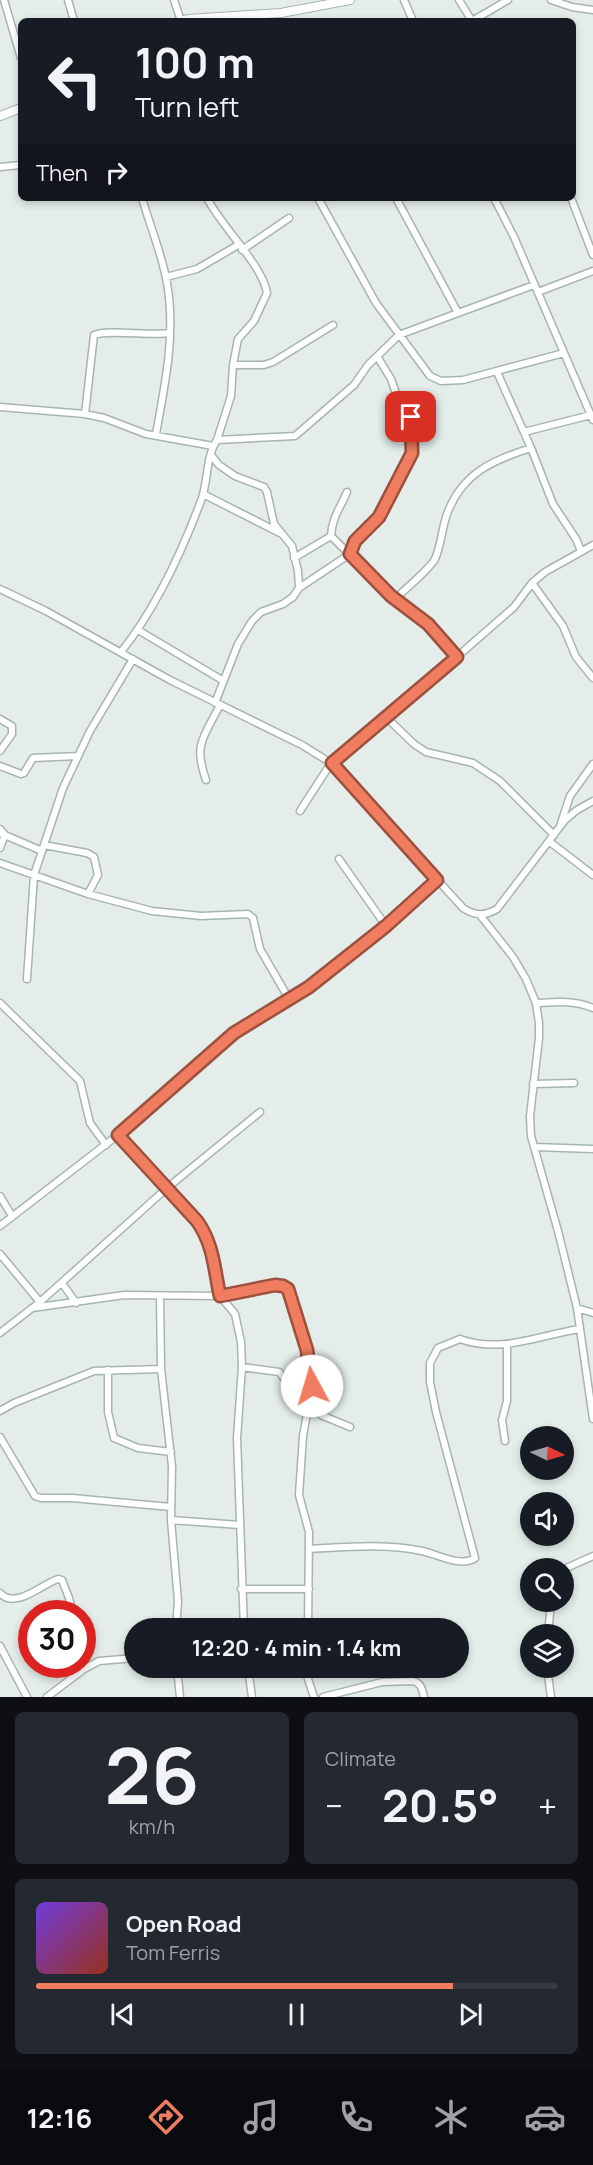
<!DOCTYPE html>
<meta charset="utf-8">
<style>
body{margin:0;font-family:Manrope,sans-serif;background:#242831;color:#f1f3f6;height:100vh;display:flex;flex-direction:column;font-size:22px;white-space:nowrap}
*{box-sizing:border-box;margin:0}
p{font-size:20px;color:#9ea1a6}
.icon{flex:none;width:33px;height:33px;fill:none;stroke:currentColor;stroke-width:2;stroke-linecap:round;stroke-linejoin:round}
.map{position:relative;height:1697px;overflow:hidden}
.panel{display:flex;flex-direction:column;gap:15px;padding:15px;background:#0d0f14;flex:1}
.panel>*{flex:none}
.top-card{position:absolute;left:18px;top:18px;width:558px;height:183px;border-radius:9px;box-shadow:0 3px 9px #0003;background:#171b24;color:#f1f3f6;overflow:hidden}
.needle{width:39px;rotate:95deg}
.tools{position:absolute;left:520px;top:1426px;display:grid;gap:12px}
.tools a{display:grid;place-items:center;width:54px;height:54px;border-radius:50%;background:#171b24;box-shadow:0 3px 9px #0003;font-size:30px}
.speed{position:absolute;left:18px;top:1600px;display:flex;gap:12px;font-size:30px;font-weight:700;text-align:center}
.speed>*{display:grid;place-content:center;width:78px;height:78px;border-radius:50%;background:#171b24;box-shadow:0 3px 9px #0003;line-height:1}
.speed .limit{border:9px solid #d22;background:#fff;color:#111}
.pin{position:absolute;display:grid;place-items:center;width:51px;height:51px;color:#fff;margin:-26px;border-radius:12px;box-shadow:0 3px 9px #0006}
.me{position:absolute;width:66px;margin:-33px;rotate:354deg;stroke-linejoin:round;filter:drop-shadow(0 0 4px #0008)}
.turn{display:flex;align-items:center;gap:21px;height:126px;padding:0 18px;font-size:27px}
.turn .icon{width:78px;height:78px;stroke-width:2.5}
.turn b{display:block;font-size:42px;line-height:51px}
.then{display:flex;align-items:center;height:57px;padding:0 18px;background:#0003;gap:12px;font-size:22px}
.big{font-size:45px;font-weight:700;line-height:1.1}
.panel .tile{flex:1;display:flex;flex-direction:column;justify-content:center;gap:9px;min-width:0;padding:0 21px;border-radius:9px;background:#242831}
.panel .dial{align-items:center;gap:0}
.dial b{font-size:78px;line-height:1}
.song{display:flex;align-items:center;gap:18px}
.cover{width:72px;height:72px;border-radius:9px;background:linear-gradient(135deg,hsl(260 70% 55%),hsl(10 70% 35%))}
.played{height:6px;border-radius:3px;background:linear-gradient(90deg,#f07d5f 80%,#363941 80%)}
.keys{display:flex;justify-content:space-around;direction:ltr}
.heat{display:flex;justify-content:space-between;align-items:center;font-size:33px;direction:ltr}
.panel .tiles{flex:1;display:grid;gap:15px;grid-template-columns:1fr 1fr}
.tile:last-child{grid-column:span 2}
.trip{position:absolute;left:124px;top:1618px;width:345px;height:60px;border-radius:30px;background:#171b24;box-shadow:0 3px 9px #0003;font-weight:700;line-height:60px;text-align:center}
.menu{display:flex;height:96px;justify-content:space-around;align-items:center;background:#090b0e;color:#9ea1a6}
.menu .icon{width:42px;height:42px}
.menu .active{color:#f07d5f}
.menu b{font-size:27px;color:#f1f3f6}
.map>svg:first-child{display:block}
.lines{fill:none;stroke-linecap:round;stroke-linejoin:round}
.minor-casing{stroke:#a6b5b0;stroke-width:9}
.tertiary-casing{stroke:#a6b5b0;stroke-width:10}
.minor{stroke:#fff;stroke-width:6}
.tertiary{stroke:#fff;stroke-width:8}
.route-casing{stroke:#9c513e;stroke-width:15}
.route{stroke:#f07d5f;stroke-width:10}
</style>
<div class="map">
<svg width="593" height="1697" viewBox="0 0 593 1697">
<rect width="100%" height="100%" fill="#e4ede9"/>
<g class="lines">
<g class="minor-casing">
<path id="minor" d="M 4,0 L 21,58
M 68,0 L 74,21
M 174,0 L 181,21
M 404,0 L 413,21
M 459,0 L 472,21
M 551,0 L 572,7 L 593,10
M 472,21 L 508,0
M 0,167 L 21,165
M 142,198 C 150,226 162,254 167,283 C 176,334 165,384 156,434
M 207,198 C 221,226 263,266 267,293 L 254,321 L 238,339 L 233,365 L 231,396 L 217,440
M 318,198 L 376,303 L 430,376 L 441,381 L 463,380 L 564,353
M 396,198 L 458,313 L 534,285
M 494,198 L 514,237 L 593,420
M 571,198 L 593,255
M 242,250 L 289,218
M 166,277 L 197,269 L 238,245
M 538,292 L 593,271
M 233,365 L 264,365 L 273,362 L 333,325
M 497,372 L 531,448 L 553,504 L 576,539 L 581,551
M 0,407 L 85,414 L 104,418 L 146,434 L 213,446
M 85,414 L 94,335 C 108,329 150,336 170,333
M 524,432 L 591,415
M 211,455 L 219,465 L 235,476 L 264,487 L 267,492 L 274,524 L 292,546 L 298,571 L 299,588
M 347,492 C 340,509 332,517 331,536 L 391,596 L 428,624 L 457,657
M 203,494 L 280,533
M 294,558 L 331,536
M 532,583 L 563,626 L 576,657 L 593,678
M 0,589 L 46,611 L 170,680 L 302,745 L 331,763 L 463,908 C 475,916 485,916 497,909 L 565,820 L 577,810 L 593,801
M 395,599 C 405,589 429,570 435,559 C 441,546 442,528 447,514 C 462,473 493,460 531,448
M 138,630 L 222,680
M 121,652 C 157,607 182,552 202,498 C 208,480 206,456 217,440 L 295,436 L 354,385 L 368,365 L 399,335 L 458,313
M 215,703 L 238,644 L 252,621 L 261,612 L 283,604 L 293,597 L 299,588 L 350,554 L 355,541 L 379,517 L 412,453 L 411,417 L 399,402 L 391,379 L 377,356
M 387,718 L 414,744 L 426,752 L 473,763 L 500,781 L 554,835
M 0,719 L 12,726 L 12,734 L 0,751
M 0,766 L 21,774 L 24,773 L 33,758 L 78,756
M 206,780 C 193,744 204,737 220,705
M 300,811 L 331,763 L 387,718 L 514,607 L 532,583 L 545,572 L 593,545
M 561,823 L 570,796 L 593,764
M 0,829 L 5,835 L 0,848
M 0,833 L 42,851
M 550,842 L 593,875
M 44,845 L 87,853 L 94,857 L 98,875 L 88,894
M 339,859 L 386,926
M 0,863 L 88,894 L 152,911 L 201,916 L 248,914 L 253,918 L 260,949 L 289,999
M 480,915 L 513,957 L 526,979 L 536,1003 L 539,1023 L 539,1038 L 530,1116 L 531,1136 L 558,1231 L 577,1308 L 593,1419
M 27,979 L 34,875 L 63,788 L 90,731 L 133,659
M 0,1003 L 80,1081 L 90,1123 L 106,1145
M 536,1003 C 557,1002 573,1000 593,1008
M 533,1084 L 574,1083
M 118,1135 L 197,1221 L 211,1245 L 220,1296 L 235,1314 L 241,1342 L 242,1367 L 237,1438 L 244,1629
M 534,1147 L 593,1149
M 0,1196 L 12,1216
M 0,1226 L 118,1135 L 234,1033 L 309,987 L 386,926 L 437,880
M 0,1254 L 40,1302
M 62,1283 L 76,1303
M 160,1296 L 161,1369 L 172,1466 L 171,1520 L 178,1601 L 176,1629
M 32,1308 L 124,1295 L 220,1296 L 275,1285 L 283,1286 L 288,1289 L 307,1350 L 312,1386 L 303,1436 L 299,1495 L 309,1532 L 308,1629
M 577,1308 L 593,1313
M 0,1333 L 40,1302 L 167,1188 L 260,1112
M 242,1367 L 279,1372 L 291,1387 L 302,1393 L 309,1404 L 321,1415 L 350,1427
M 108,1370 L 108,1412 L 114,1438 L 138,1448 L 171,1452
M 0,1411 L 14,1403 L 94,1371 L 161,1369
M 0,1437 L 35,1496 L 41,1498 L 72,1498 L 171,1507
M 505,1441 L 502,1420 L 507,1401 L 507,1344
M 171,1520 L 240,1525
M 309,1549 C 347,1547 384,1543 422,1551 C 437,1554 461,1568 475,1558 L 436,1412 L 430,1382 L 430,1363 L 438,1348 L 460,1339 C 501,1354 539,1335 580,1329
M 564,1569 L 593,1556
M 241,1589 L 309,1589
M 0,1593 C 15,1610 42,1584 58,1579 L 62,1580 L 69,1598 L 73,1614
M 548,1635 L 551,1602
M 0,1646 L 27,1697
M 177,1668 L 180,1697
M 248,1668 L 252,1697
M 308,1668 L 308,1679 L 314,1697
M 547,1668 L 551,1697
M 47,1697 L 84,1669 L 99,1661 L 135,1658
M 323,1697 L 382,1682 L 412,1681 C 421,1682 422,1689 424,1697"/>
</g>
<g class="tertiary-casing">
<path id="tertiary" d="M 180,21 L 189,19 L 281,13 L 350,0
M 0,116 L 21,108"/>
</g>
<use href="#minor" class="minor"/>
<use href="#tertiary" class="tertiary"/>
</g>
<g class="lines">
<g class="route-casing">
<path id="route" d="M 312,1386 L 307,1350 L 288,1289 L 283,1286 L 275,1285 L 220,1296 C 214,1269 214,1245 197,1221 L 118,1135 L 234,1033 L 309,987 L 386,926 L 437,880 L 332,763 L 457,657 L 428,624 L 391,596 L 350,554 L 355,541 L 379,517 L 412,453 L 411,417"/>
</g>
<use href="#route" class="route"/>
</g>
</svg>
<div class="tools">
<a><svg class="needle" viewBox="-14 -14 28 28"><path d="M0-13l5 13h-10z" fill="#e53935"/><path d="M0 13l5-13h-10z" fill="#9ea1a6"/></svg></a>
<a><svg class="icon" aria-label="sound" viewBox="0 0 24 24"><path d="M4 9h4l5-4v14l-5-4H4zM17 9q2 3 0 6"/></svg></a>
<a><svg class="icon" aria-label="search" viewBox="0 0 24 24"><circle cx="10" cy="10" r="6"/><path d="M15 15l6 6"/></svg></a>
<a><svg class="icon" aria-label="layers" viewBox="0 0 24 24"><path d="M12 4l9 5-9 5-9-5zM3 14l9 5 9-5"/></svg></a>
</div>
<div class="speed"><div class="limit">30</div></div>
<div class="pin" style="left:411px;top:417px;background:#d93025"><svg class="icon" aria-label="arrive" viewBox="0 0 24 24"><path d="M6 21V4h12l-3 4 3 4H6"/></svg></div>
<svg class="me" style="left:312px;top:1386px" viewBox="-20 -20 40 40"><circle r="19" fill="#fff"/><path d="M0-13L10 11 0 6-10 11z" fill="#f07d5f"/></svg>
<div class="trip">12:20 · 4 min · 1.4 km</div>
<div class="top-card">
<div class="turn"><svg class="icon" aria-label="left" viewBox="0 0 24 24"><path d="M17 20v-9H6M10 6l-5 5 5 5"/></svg><div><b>100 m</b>Turn left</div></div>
<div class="then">Then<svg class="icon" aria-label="right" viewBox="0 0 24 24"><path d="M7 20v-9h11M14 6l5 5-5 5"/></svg></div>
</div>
</div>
<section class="panel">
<div class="tiles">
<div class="tile dial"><b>26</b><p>km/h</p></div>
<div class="tile"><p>Climate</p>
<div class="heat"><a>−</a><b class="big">20.5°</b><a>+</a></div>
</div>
<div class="tile">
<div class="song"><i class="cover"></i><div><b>Open Road</b><p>Tom Ferris</p></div></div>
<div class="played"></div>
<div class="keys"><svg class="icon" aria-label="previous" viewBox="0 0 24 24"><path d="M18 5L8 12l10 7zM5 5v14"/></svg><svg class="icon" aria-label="pause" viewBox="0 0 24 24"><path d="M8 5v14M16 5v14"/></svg><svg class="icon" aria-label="next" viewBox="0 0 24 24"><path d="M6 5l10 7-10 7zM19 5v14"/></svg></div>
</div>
</div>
</section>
<nav class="menu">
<b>12:16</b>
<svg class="icon active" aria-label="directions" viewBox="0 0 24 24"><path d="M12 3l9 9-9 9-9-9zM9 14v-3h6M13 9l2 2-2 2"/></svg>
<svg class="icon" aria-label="music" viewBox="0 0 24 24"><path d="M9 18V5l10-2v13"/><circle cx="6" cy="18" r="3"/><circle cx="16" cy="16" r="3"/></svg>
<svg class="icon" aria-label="phone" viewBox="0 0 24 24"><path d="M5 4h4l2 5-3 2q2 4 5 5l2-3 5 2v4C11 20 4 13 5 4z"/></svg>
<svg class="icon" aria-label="climate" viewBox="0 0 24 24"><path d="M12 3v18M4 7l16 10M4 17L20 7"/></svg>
<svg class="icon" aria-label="car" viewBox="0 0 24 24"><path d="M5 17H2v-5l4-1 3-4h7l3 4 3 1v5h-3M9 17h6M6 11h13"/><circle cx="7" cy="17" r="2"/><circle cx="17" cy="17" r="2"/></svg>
</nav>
